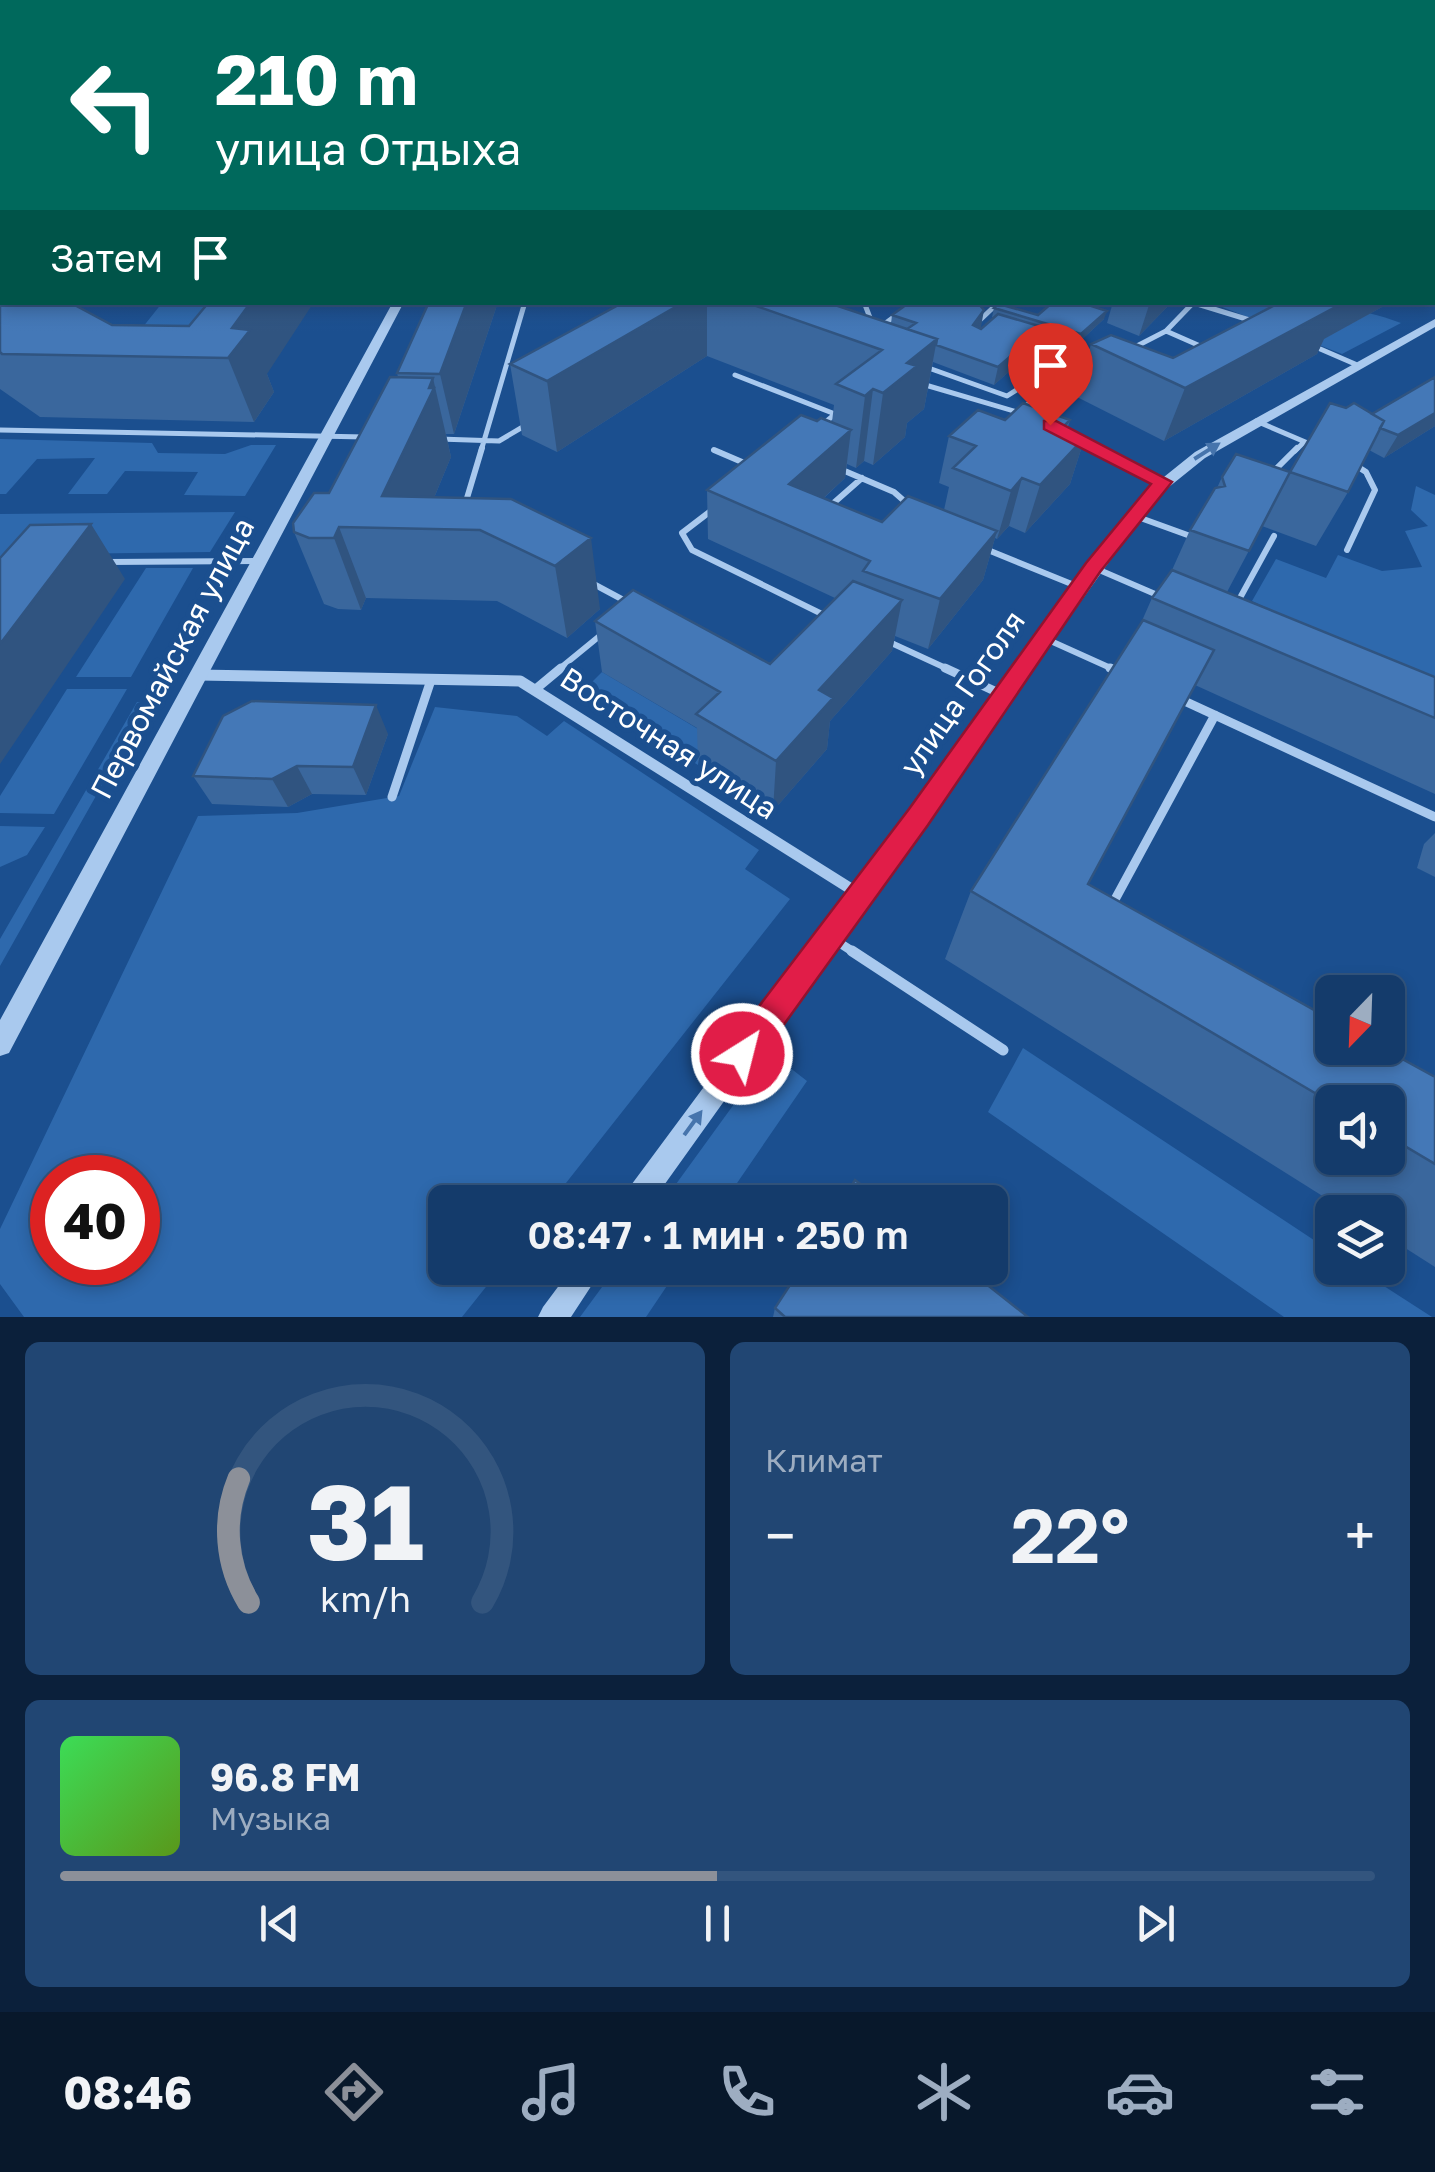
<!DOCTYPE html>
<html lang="ru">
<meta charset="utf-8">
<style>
body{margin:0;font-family:"Golos Text",sans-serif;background:#214673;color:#f1f3f6;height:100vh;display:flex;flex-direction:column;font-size:38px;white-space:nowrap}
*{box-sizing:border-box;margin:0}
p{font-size:32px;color:#9dadc1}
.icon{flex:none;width:55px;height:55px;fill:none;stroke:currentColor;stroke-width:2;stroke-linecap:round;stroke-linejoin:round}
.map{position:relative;height:1317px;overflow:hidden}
.drawer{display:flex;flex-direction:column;gap:25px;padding:25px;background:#0b203b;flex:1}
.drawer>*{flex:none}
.banner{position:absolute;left:0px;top:0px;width:1435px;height:305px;box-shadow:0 5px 15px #0003,0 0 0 2px #33557e;background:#00695c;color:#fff;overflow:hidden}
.needle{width:65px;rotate:203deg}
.buttons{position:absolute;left:1315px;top:975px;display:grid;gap:20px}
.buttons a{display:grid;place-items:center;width:90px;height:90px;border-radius:15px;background:#143b6b;box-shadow:0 5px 15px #0003,0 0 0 2px #33557e;font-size:50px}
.speed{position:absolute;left:30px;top:1155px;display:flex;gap:20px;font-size:50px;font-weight:700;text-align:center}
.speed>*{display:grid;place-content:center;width:130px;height:130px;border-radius:50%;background:#143b6b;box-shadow:0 5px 15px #0003,0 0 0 2px #33557e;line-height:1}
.speed .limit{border:15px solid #d22;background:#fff;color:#111}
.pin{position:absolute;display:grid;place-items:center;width:85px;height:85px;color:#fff;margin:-102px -42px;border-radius:50% 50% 50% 0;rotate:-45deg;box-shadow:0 0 10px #0007}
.pin .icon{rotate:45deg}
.me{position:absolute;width:110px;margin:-55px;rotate:36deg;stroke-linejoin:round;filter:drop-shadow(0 0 8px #0008)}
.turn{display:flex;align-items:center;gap:35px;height:210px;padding:0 50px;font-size:45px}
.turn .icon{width:130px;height:130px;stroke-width:2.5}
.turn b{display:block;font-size:70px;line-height:85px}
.then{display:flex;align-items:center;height:95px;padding:0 50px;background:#0003;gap:20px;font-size:38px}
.big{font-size:75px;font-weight:600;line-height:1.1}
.drawer .card{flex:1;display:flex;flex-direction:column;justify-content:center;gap:15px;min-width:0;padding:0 35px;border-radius:15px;background:#214673}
.drawer .dial{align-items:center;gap:0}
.dial svg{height:260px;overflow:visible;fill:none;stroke:#33557e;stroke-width:7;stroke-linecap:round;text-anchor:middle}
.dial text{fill:#f1f3f6;stroke:none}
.song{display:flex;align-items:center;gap:30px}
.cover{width:120px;height:120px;border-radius:15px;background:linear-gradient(135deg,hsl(130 70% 55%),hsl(90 70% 35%))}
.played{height:10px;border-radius:5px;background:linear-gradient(90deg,#8c9099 50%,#33557e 50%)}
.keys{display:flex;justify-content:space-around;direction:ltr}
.heat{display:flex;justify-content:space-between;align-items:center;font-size:55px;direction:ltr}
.drawer .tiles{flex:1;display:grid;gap:25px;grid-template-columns:1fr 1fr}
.card:last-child{grid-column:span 2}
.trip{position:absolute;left:428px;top:1185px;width:580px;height:100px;border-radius:15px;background:#143b6b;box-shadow:0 5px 15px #0003,0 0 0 2px #33557e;font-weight:600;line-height:100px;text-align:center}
.dock{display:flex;height:160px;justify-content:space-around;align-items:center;background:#08182b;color:#9dadc1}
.dock .icon{width:70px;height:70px}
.dock .current{color:#8c9099}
.dock b{font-size:45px;color:#f1f3f6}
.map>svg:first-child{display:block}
.green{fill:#2e69ad;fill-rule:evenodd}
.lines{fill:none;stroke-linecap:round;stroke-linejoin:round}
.service-far3{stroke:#a9c9ee;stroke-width:5}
.service-far2{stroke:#a9c9ee;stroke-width:6}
.service-far1{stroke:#a9c9ee;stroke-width:9}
.service{stroke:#a9c9ee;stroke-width:11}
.minor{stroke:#a9c9ee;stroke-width:11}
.tertiary{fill:#a9c9ee;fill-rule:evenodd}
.wall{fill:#3a679d;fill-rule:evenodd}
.shaded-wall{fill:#305480}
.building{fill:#4478b7;stroke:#305480;stroke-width:2.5}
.oneway{fill:#4674ac}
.route{fill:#e11d48;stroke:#92132f;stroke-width:2.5}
.labels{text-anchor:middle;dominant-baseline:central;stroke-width:10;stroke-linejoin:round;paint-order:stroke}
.street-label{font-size:30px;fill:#fff;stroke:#1b4f8f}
</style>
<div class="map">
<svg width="1435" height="1317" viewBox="0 0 1435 1317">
<rect width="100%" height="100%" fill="#1b4f8f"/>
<path class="green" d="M 162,303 L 245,303 L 233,316 L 127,347 Z
M 1212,303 C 1275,303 1341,300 1401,323 L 1342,354 Z
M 0,439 L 152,443 L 158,453 L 225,454 L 251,445 L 276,445 L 245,496 L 184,495 L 198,472 L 125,471 L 107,494 L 68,494 L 95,458 L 37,459 L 6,494 L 0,494 Z
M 1416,486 L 1435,495 L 1435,704 L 1267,633 L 1276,612 L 1252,601 L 1276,559 L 1326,578 L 1338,555 L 1382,571 L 1422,567 L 1405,531 L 1428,526 L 1411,510 Z
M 235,512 L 210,552 L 59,554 L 0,572 L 0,514 Z
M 146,568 L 193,568 L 131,677 L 76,677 Z
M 602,672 L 720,742 L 698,765 L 583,691 Z
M 67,689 L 127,689 L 54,814 L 0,813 L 0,796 Z
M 137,702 L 149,702 L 0,966 L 0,939 Z
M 435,707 L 517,716 L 547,736 L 564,721 L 759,850 L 745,869 L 790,899 L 551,1202 L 445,1202 L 445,1268 L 501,1268 L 462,1317 L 24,1317 L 0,1284 L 0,1229 L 198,816 L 297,813 L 399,796 ZM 52,1178 L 138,1178 L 138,1262 L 52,1262 Z
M 0,826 L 45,827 L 27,855 L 0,867 Z
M 1023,1048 L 1332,1252 L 1332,1268 L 1356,1268 L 1432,1317 L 1284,1317 L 988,1112 Z
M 771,1053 L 807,1081 L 724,1202 L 663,1202 Z
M 616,1268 L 679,1268 L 646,1317 L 580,1317 Z"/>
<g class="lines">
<path class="service-far3" d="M 864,302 L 875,331 L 914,302
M 1194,302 L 1166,331 L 1207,349
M 1194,303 L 1256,322
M 980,320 L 999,302
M 1047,339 L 1096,354
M 1311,345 L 1355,364
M 1131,349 L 1166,331
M 923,366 L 1007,396 L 1080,349
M 735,375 L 835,414 L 820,427
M 922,384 L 1024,414
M 1020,409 L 1082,373 L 1091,377
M 1256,421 L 1317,447
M 0,430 L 365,437
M 1078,437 L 1104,451
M 439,439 L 499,441 L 526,425
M 481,451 L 525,302
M 1295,451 L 1304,442"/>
<path class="service-far2" d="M 1099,448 L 1162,482
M 714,450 L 749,465
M 840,469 L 894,492 L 911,507
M 1272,473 L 1297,448
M 829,507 L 862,478
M 464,508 L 482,448
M 712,510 L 682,533 L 692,550 L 826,616
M 1135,516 L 1193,537
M 983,548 L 1079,587
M 1347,550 L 1375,490 L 1366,472 L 1352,463
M 107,562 L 258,561
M 1097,569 L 1162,597
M 588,581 L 629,603
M 1235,607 L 1274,536
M 1044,638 L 1115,670
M 887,641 L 950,670
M 558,670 L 602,634"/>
<path class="service-far1" d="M 945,668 L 1001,694
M 1110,668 L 1117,671
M 537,688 L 561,668
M 1180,699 L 1435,817
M 392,797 L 431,680
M 1112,905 L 1215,715
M 832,938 L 855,953"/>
<path class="service" d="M 852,951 L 1003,1050"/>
<path class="minor" d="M 198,675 L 520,681 L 859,894"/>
<path class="tertiary" d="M 393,302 L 404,302 L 9,1053 L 0,1056 L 0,1020 Z
M 1435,319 L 1435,327 L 1205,458 L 1154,499 L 652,1202 L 623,1202 L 626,1192 L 1144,493 L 1195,452 Z
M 572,1268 L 603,1268 L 571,1317 L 538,1317 L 543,1307 Z"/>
</g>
<path class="wall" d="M 1432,148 L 1435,148 L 1435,278 L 1432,280 Z
M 0,205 L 2,302 L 112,325 L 189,326 L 267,374 L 274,392 L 254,422 L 40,417 L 0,389 Z
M 429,302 L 498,302 L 454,434 L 446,434 L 451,457 L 434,498 L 511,499 L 600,609 L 567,638 L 497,601 L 366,598 L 361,610 L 338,609 L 324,604 L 294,532 L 329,493 L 398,377 L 397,373 Z
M 624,302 L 848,302 L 841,307 L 891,324 L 892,315 L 987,302 L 982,307 L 979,328 L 981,329 L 994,318 L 992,317 L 994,308 L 1038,315 L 1104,319 L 1078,343 L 1054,336 L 1051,348 L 1046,353 L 1034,349 L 994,385 L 933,362 L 924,409 L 907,423 L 905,437 L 873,465 L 864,461 L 856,468 L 847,464 L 845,478 L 824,498 L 882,522 L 944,510 L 949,487 L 939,483 L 949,436 L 1005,420 L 1070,420 L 1067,430 L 1085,437 L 1070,484 L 1025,533 L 1009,526 L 997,539 L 995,538 L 983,580 L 928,649 L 895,636 L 892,651 L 830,721 L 827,749 L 773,811 L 698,765 L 697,728 L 602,672 L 595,621 L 770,664 L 835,598 L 708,539 L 707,490 L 817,421 L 832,422 L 834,405 L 707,356 L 557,452 L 522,435 L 510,364 Z
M 1113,302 L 1172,302 L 1139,336 L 1107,323 Z
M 1268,302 L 1391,302 L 1324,339 L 1317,354 L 1164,441 L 1075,396 L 1091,344 L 1173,358 L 1265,311 Z
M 1435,377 L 1435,426 L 1384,458 L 1369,450 L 1348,492 L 1316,546 L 1262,526 L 1227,592 L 1435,677 L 1435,794 L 1195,685 L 1088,884 L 1435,1077 L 1435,1267 L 1388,1237 L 1388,1212 L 1348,1212 L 945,959 L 971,891 L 1141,623 L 1152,598 L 1172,570 L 1190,530 L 1217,488 L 1222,477 L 1290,472 L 1330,403 L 1372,414 ZM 1332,1102 L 1388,1102 L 1388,1158 L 1332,1158 Z
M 388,734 L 366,795 L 312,794 L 288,807 L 212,804 L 193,776 Z
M 1435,833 L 1435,877 L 1417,868 L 1424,844 Z
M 775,1308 L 1028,1317 L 773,1317 Z"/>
<path class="shaded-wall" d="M 2,227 L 2,295 L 0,296 L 0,228 Z
M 1435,243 L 1435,278 L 1432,280 L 1432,244 Z
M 251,302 L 314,302 L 267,374 L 274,392 L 254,422 L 228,358 L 232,328 Z
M 467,302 L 498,302 L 454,434 L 440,374 Z
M 684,302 L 707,302 L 707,356 L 557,452 L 547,381 Z
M 823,302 L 848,302 L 821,320 Z
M 1150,302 L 1172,302 L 1139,336 Z
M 1338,302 L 1391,302 L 1324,339 L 1317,354 L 1164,441 L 1185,388 Z
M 984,310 L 981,327 L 969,342 L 973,325 Z
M 1107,311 L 1104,319 L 1078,343 L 1081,334 Z
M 1056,331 L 1051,348 L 1046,353 L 1050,336 Z
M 1039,332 L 1034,349 L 994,385 L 998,367 Z
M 937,339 L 924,409 L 907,423 L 905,437 L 873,465 L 883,393 L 907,363 Z
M 433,378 L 451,457 L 421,529 L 382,496 Z
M 873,389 L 864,461 L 856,468 L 865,396 Z
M 1435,413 L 1435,426 L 1384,458 L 1398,435 Z
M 851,430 L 845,478 L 792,527 L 789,484 Z
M 1085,437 L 1070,484 L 1025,533 L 1040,485 Z
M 1022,478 L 1009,526 L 997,539 L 1011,491 Z
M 91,524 L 125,579 L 0,764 L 0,644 Z
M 339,527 L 366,598 L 361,610 L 334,538 Z
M 997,531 L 983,580 L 928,649 L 940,599 Z
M 591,538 L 600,609 L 567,638 L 555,566 Z
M 902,600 L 892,651 L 830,721 L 827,749 L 773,811 L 776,761 L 819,690 Z
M 376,705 L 388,734 L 366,795 L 353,767 Z
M 297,766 L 312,794 L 288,807 L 272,779 Z"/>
<path class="building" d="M 1432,148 L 1435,148 L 1435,164 L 1432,163 Z
M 0,205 L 2,205 L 2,227 L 0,228 Z
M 1435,210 L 1435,243 L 1432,244 L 1432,213 Z
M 0,266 L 2,267 L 2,302 L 69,302 L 112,325 L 189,326 L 209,302 L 251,302 L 232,328 L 250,330 L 228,358 L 2,354 L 0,352 Z
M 429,302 L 467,302 L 440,374 L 397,373 Z
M 624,302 L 684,302 L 547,381 L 510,364 Z
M 745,302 L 826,302 L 937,339 L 907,363 L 917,366 L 883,393 L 873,389 L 865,396 L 836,384 L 882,350 Z
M 910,302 L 977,302 L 984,310 L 973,325 L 981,329 L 998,314 L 1056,331 L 1050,336 L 1039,332 L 998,367 L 936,345 L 937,339 L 907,329 L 916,323 L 892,315 Z
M 1053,302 L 1079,302 L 1107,311 L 1081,334 L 994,308 L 999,304 L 1038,315 Z
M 1281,302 L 1337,302 L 1341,304 L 1185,388 L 1091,344 L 1111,335 L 1173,358 Z
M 390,377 L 433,378 L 429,388 L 434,388 L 382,496 L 511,499 L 591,538 L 555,566 L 480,530 L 339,527 L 334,538 L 309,538 L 294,532 L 293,523 L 314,493 L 329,493 Z
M 1435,377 L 1435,413 L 1398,435 L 1380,428 L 1384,421 L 1372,414 Z
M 1023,403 L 1070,420 L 1061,429 L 1085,437 L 1040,485 L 1022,478 L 1011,491 L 953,468 L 976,446 L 949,436 L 978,410 L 1005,420 Z
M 1330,403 L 1346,408 L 1354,403 L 1384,421 L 1348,492 L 1290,472 Z
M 801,415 L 817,421 L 821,418 L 851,430 L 789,484 L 882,522 L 908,496 L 997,531 L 940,599 L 863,571 L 870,561 L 707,490 Z
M 1236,454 L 1290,472 L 1249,551 L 1190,530 L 1215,488 L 1225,486 L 1222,477 Z
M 91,524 L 0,644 L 0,558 L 30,525 Z
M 1172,570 L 1435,677 L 1435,718 L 1152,598 Z
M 853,581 L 902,600 L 819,690 L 833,698 L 776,761 L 696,714 L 720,692 L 595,621 L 633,590 L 770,664 Z
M 1143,620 L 1214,650 L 1088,884 L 1332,1020 L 1332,1048 L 1382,1048 L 1435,1077 L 1435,1164 L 1388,1136 L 1388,1102 L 1332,1103 L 971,891 Z
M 252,701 L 376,705 L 353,767 L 297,766 L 272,779 L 193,776 L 223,716 Z
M 855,1180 L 884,1202 L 841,1202 Z
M 801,1268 L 966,1268 L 1028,1317 L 785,1317 L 775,1308 Z"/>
<defs><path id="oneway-solid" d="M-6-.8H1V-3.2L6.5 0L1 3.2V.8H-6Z" transform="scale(2.5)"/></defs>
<g class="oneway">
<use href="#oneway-solid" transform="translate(1207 451) rotate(-32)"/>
<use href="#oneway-solid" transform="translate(693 1123) rotate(-54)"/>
</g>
<linearGradient id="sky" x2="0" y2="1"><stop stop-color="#0f2b4f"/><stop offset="0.45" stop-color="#39639b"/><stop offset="1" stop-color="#39639b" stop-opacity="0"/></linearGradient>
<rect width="1435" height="332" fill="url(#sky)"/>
<path class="route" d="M 1044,421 L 1056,421 L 1172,482 L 1100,572 L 928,825 L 754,1066 L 742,1070 L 731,1066 L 726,1054 L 731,1043 L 909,809 L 1086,563 L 1151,484 L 1044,429 Z"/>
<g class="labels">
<g class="street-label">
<text transform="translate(172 658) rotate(-62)">Первомайская улица</text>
<text transform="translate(962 693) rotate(-55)">улица Гоголя</text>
<text transform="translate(669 743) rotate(33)">Восточная улица</text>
</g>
</g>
</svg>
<div class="buttons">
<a><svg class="needle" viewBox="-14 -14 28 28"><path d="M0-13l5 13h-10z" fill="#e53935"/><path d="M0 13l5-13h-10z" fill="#9dadc1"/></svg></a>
<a><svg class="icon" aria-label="sound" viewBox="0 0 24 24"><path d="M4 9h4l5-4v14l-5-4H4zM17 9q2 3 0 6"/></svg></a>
<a><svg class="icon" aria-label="layers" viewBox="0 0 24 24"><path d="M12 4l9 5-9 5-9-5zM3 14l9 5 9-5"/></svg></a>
</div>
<div class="speed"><div class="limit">40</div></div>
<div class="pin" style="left:1050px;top:425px;background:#d93025"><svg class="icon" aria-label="arrive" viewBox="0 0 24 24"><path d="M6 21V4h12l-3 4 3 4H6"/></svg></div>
<svg class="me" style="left:742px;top:1054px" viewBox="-20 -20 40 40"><circle r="17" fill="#e11d48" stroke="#fff" stroke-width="3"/><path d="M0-11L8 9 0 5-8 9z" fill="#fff"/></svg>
<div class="trip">08:47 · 1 мин · 250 m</div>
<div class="banner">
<div class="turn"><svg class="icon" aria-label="left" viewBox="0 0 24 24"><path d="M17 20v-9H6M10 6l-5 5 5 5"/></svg><div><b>210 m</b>улица Отдыха</div></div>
<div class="then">Затем<svg class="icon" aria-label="arrive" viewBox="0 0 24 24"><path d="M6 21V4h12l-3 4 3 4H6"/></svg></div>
</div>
</div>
<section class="drawer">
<div class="tiles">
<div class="card dial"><svg viewBox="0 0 100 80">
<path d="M14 69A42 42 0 1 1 86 69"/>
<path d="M14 69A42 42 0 0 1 11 31" stroke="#8c9099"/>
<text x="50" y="56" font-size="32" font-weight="700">31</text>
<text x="50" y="72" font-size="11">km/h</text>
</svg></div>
<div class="card"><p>Климат</p>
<div class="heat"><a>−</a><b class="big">22°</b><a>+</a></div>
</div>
<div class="card">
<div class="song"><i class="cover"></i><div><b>96.8 FM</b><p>Музыка</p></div></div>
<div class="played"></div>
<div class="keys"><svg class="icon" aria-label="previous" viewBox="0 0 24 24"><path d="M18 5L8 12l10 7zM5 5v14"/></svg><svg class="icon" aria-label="pause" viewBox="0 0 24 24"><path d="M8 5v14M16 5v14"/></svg><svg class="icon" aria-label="next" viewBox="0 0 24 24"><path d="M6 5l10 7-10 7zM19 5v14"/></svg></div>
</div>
</div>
</section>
<nav class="dock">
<b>08:46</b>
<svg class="icon current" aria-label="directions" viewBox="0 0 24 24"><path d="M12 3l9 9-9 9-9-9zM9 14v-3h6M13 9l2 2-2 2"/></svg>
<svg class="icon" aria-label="music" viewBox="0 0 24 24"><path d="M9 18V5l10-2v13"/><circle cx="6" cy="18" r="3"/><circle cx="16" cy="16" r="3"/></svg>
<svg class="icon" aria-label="phone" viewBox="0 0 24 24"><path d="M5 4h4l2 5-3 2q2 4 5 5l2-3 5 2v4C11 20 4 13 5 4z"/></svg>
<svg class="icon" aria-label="climate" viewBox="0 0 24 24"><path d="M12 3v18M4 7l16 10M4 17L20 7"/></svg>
<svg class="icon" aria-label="car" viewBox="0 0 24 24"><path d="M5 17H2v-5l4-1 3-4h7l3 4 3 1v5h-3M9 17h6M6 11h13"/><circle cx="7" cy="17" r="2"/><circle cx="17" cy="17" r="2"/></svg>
<svg class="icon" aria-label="filters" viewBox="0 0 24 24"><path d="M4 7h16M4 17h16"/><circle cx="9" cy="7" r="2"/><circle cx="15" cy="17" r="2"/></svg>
</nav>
